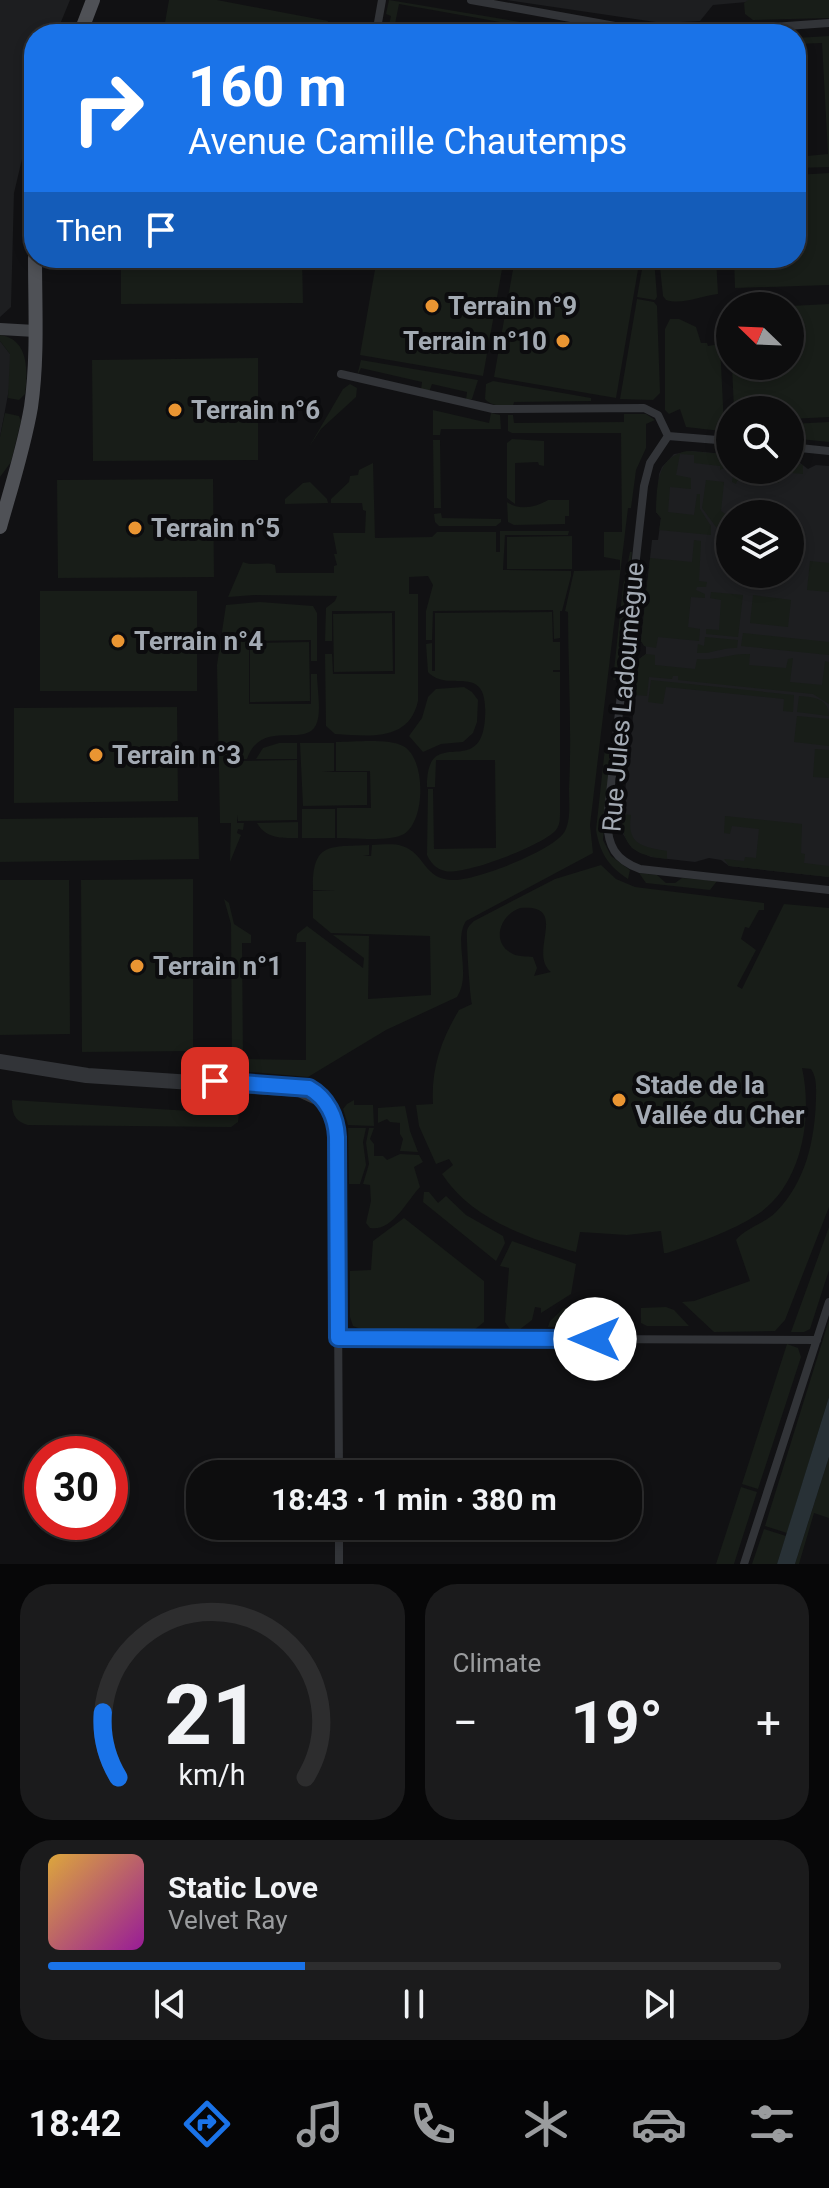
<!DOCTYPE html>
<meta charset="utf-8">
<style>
body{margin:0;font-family:Roboto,sans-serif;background:#1b1b1c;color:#f1f3f6;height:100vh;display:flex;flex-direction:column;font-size:30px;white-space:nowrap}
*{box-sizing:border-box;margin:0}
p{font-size:26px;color:#9a9c9e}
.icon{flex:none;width:44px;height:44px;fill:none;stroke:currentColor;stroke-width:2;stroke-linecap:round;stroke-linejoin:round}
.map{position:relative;height:1564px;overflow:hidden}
.details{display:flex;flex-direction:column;gap:20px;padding:20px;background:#070708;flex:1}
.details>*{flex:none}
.guide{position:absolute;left:24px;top:24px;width:782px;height:244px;border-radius:32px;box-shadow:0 4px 12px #0003,0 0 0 2px #2d2d2e;background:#1a73e8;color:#fff;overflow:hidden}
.needle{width:52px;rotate:293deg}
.fabs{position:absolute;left:716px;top:292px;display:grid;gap:16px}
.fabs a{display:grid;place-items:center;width:88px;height:88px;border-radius:50%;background:#0d0d0e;box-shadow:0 4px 12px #0003,0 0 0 2px #2d2d2e;font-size:40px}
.speed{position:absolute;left:24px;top:1436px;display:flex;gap:16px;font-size:40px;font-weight:700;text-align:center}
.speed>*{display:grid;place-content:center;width:104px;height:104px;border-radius:50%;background:#0d0d0e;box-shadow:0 4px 12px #0003,0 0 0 2px #2d2d2e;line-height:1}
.speed .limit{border:12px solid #d22;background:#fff;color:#111}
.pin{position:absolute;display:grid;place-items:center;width:68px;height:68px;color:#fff;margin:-34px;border-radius:16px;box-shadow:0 4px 12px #0006}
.me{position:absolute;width:88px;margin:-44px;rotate:270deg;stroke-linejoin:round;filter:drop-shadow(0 0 6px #0008)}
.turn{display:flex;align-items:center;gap:28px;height:168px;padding:0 32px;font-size:36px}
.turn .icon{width:104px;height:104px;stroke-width:2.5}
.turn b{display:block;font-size:56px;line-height:68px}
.then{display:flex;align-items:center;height:76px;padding:0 32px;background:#0003;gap:16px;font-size:30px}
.big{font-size:60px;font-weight:700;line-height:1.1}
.details .widget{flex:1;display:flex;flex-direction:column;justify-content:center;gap:12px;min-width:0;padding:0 28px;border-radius:32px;background:#1b1b1c}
.details .dial{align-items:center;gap:0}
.dial svg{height:208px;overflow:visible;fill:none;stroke:#2d2d2e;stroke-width:7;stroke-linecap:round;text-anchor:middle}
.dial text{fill:#f1f3f6;stroke:none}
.song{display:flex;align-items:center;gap:24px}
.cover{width:96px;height:96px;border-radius:12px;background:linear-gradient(135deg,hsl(40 70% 55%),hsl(300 70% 35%))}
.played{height:8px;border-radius:4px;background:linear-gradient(90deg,#1a73e8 35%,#2d2d2e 35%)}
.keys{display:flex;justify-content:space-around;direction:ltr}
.heat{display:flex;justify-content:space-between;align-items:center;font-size:44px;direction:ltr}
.details .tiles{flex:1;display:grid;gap:20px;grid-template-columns:1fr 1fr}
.widget:last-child{grid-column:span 2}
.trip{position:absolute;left:186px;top:1460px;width:456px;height:80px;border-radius:32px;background:#0d0d0e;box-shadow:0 4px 12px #0003,0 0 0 2px #2d2d2e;font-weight:700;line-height:80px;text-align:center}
.menu{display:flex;height:128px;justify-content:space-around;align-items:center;background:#050506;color:#9a9c9e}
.menu .icon{width:56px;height:56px}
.menu .current{color:#1a73e8}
.menu b{font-size:36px;color:#f1f3f6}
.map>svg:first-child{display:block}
.built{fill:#1d1e20;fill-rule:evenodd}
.green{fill:#181d18;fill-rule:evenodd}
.water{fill:#283136}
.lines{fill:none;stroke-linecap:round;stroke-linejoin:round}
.minor{stroke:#323438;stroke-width:8}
.secondary{stroke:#414347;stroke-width:12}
.primary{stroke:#4f5156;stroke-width:14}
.route-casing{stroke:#114b97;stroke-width:20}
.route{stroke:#1a73e8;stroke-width:14}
.poi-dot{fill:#ea9532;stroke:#0c0c0e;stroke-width:3}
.labels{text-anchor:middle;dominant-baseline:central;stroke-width:8;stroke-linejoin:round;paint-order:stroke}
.poi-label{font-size:26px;font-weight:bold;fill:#a3aab3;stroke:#0c0c0e;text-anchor:start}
.street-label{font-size:26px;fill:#a3aab3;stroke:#0c0c0e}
</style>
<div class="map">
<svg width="829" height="1564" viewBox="0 0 829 1564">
<rect width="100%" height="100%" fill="#111113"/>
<path class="built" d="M 0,0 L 70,0 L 56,34 L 34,34 L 34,108 L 14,193 L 11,307 L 0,317 Z
M 506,0 L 829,0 L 829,13 L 747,2 L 713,5 L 700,21 L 662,23 Z
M 0,341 L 10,354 L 10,384 L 0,437 Z
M 692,451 L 724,454 L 726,460 L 730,461 L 730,470 L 790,470 L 790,462 L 800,463 L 808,469 L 816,465 L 829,466 L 829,877 L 729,866 L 721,860 L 709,858 L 695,862 L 651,857 L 632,848 L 623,834 L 622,821 L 639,659 L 646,654 L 646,647 L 641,641 L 652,540 L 658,540 L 661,518 L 656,512 L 659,474 L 662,467 L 674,454 ZM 730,514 L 790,514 L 790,574 L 730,574 Z"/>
<path class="green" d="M 169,0 L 217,0 L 328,21 L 326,34 L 163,34 Z
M 389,0 L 538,25 L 537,30 L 549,32 L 549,34 L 528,34 L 529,27 L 399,4 L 393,34 L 387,34 L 391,16 L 386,14 Z
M 748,0 L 829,0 L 829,18 L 753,20 L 745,14 L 744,3 Z
M 829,36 L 829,167 L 796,168 L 796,157 L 828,154 L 822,43 L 796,44 L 796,38 Z
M 829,173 L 829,285 L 735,288 L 734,258 L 796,258 L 796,175 Z
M 121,258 L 302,258 L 303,303 L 121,304 Z
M 377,258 L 504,258 L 483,376 L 360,355 Z
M 515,258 L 640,258 L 616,398 L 494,377 Z
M 644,258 L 654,258 L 657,297 L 655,300 L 637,297 Z
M 659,258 L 716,258 L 718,294 C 701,296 683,305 666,300 L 663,296 Z
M 637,299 L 654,302 L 657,306 L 660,393 L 653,400 L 620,399 Z
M 829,304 L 829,417 L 790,419 L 790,410 L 734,410 L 732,366 L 790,366 L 790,306 Z
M 670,319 L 679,319 L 696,327 L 701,343 L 707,343 L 708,346 L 720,344 L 724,426 L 730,426 L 730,432 L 686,427 L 680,409 L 669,414 L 665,410 L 665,329 Z
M 0,335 C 29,339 28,371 25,394 L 19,400 L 8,398 L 10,354 L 0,341 Z
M 258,358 L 258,460 L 93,461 L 92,360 Z
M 361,360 L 478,380 L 472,399 L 466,400 L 467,392 L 432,384 L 429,392 L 421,390 L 422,382 L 361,368 L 357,376 Z
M 493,381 L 591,398 L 591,401 L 514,402 L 513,406 C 504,406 492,407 485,399 L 486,384 Z
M 350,384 L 357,388 L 356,397 L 321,429 L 309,447 L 343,389 Z
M 433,410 L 489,423 L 491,413 L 500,415 L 501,429 L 441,429 L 440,435 L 433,435 Z
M 5,413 L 19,416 L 21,421 L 11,462 L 0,477 L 0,437 Z
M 624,414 L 646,414 L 655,420 L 646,424 L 646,448 L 636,470 L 631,508 L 628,508 L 590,825 L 593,853 L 466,921 C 453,941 472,974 457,997 L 386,1030 L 308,1077 L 227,1070 L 224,1058 L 232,1057 L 231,924 L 224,899 L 229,903 L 234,924 L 251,935 L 251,943 L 242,943 L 243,1059 L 306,1060 L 306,942 L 296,942 L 297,934 L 307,926 L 363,968 L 364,958 L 333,935 L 369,936 L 368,999 L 431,995 L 430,936 L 331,933 L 313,918 L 313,891 L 336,890 L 313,890 C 312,842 329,847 369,845 L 369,855 L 363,856 L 371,856 L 372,845 C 381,845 393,843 402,846 C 426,853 423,881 455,880 C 477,880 555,850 565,831 C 571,819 569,802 569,789 C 572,730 568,670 568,612 L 565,611 L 574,571 L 620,570 L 620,560 L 604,557 L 604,532 L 622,532 L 621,433 L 512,433 L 508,431 L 508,415 L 513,415 L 514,423 L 624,422 Z
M 829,422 L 829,442 L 790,438 L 790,424 Z
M 512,439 L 544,441 L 544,466 L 539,465 L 538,462 L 515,463 L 515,504 L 507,498 L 507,443 Z
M 433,440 L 440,440 L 441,508 L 434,508 Z
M 687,451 L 724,454 L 724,468 L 720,470 L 720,466 L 694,463 L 694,455 L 680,454 L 676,475 L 691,478 L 691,489 L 670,487 L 668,512 L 694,515 L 697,494 L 700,494 L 700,509 L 711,526 L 711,535 L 659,530 L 661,518 L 656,512 C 657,486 656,457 687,451 Z
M 790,462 L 803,465 L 803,474 L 781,472 L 779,483 L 743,479 L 742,481 L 737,481 L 736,484 L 732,482 L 734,470 L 790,470 Z
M 373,463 L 375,538 L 432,537 L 437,532 L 496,532 L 496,552 L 500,552 L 500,531 L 569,531 L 568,535 L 505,535 L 503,570 L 571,571 L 571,576 L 562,611 L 560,611 L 560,638 L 554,639 L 553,610 L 433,611 L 432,640 L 426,640 L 426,611 L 433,585 L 428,576 L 409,577 L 409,594 L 418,594 L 418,701 C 409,742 369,736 335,734 L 326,726 L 325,654 L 332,654 L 333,674 L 395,674 L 395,611 L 332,611 L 332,641 L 325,641 L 326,608 L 335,601 L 337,596 L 254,595 L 228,597 L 243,562 C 255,567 264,561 275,565 L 276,573 L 334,573 L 334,566 L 337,565 L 334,554 L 337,554 L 333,533 L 365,533 L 366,511 L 363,510 L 362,503 L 331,503 L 331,499 L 349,482 L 350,476 L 358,475 L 359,470 Z
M 213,479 L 214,577 L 58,578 L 57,480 Z
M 706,480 L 724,482 L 721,511 L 730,517 L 730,529 L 716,527 L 702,508 Z
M 310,482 L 327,499 L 328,503 L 285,504 L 285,499 L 303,483 Z
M 548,500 L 569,500 L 569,516 L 565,516 L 565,524 L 514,525 L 508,522 L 507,502 C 519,511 537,507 548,500 Z
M 441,513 L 442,518 L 501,519 L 501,522 L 496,526 L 439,526 L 435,522 L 434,514 Z
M 572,536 L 572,569 L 507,569 L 507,537 Z
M 694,540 L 701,541 L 699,581 L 707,582 L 706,587 L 697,587 L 696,590 L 705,594 L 705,598 L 691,597 L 688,627 L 700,629 L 699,641 L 658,637 L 656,648 L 644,646 L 641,641 L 650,558 L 692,562 Z
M 630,552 L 632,552 L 618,680 L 613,680 L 623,586 Z
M 810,561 L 829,563 L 829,592 L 807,590 Z
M 40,591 L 197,591 L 197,691 L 40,691 Z
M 711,592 L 743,595 L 738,637 L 706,634 L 706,629 L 719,630 L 721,600 L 710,598 Z
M 753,595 L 791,600 L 788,627 L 750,623 Z
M 260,602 L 313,606 L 317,613 L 317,661 L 311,661 L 311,640 L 249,641 L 249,704 L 311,704 L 311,674 L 317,674 C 317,688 322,713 316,725 C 305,748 261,718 247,759 L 237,759 L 237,761 L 297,760 L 297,820 L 238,821 L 237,815 L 237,823 L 244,823 L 243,830 L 238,829 L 237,833 L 241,835 L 230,862 L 231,823 L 220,823 L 217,665 L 226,605 Z
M 552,612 L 553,642 L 560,642 L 560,670 L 553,670 L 553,672 L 560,672 L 560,812 C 560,819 560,825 556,830 C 544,845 463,876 445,871 C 436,869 430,862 427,855 L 428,789 L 433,789 L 434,849 L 496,848 L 495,760 L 436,760 L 435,787 L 427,787 C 426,721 481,782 485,718 C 489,659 449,695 428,672 L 426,644 L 432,643 L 432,671 L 435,671 L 435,613 Z
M 392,613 L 393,671 L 334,672 L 333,614 Z
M 743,633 L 829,642 L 829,655 L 741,646 Z
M 705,637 L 738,640 L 737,648 C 723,647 712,654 697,653 L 698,644 L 704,646 Z
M 309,642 L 310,701 L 250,702 L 250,643 Z
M 646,654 L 655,655 L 655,665 L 695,669 L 697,659 C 715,661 731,653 750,654 L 749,665 L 786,668 L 788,659 L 793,658 L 790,682 L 822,685 L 825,661 L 829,662 L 829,704 L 813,694 L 678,680 L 678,676 L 673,676 L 672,679 L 649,677 L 647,696 L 635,695 L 639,659 Z
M 651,680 L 794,695 L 793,712 L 783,711 L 784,699 L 666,687 L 663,704 L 648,702 Z
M 464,687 L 472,692 L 478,700 L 477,722 L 473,733 L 463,742 L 441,744 L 423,752 L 409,736 L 422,718 L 428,697 L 436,689 Z
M 799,696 C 813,697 829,698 829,716 L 797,712 Z
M 177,707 L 178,801 L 14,803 L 14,708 Z
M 797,716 L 829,719 L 829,746 L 794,742 Z
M 336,742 C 353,742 389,738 403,746 C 426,758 426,820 404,834 C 391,842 353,838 337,838 L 337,808 L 371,808 L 370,771 L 336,771 Z
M 279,743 L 297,743 L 297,759 L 256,759 L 263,748 Z
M 300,743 L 334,743 L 334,771 L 322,772 L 367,772 L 367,805 L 303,806 Z
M 605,748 L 611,749 L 603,840 L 611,856 L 630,870 L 628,879 C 608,866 600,853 596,830 Z
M 815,749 L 829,750 L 829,778 L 813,777 Z
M 302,809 L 335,809 L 335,838 L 302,838 Z
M 623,814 L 631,815 C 626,845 643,847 667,851 L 667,859 C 637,856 620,848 623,814 Z
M 725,816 L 802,824 L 801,853 L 805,854 L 804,863 L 829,866 L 829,877 L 729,866 L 724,859 L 744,861 L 745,857 L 756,858 L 759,829 L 732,826 L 730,834 L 724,833 Z
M 198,817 L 199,859 L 0,862 L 0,819 Z
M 298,822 L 298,838 C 282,838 266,839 257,823 Z
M 601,865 L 616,879 L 635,887 L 764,903 L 764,910 L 759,910 L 749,928 L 745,927 L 741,939 L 756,950 L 737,986 L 742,989 L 784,904 L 829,908 L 829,1207 L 785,1320 L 775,1331 L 714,1332 L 682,1302 L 694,1301 L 750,1281 L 736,1240 C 745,1228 764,1224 776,1212 C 806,1182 815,1139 816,1098 C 816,1087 817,1078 811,1069 L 802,1068 C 813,1117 802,1185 758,1214 C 731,1232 697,1243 667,1253 L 664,1253 L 661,1231 L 627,1235 L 580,1232 L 576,1252 C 528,1238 471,1219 442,1174 L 453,1165 L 449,1159 L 436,1164 L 419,1126 L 416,1105 L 433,1104 C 431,1069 441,1040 459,1010 L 472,1004 C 470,1000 466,936 467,931 C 468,926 471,924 474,921 L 555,879 ZM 520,908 C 571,903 527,953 551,972 L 534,976 L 537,968 L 533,957 C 527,956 519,957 513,954 C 490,943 500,915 520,908 Z
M 639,873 L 657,875 L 666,883 L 675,883 L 682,878 L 717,881 L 710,890 L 646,883 Z
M 193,879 L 193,1051 L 82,1052 L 81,880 Z
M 0,880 L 69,880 L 70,1034 L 0,1035 Z
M 12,1100 L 239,1114 L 238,1122 L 231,1127 L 28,1125 C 14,1121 12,1113 12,1100 Z
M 354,1100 L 354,1105 L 373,1105 L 374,1126 L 348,1125 L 343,1109 L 347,1104 Z
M 405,1106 L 410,1131 L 418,1152 L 400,1151 L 403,1139 L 400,1134 L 400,1123 L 390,1122 L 387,1119 L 378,1123 L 378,1108 Z
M 348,1128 L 366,1128 L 363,1142 L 366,1165 L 360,1184 L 349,1184 Z
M 369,1128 L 374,1128 L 370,1139 L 374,1144 L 374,1156 L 383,1156 L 387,1160 L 400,1154 L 419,1155 L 423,1162 L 414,1167 L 420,1187 C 406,1202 392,1232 370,1228 L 366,1223 L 371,1201 L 370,1185 L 363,1184 L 369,1164 L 366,1143 Z
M 424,1192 L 429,1192 L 438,1203 L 446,1196 L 466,1215 L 503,1236 L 505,1243 L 496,1261 L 423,1202 Z
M 404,1218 L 484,1281 L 484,1322 L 473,1331 L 369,1332 L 353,1326 L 350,1317 L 350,1271 L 371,1270 L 373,1241 Z
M 829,1227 L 829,1270 L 810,1329 L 804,1332 L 791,1332 Z
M 512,1241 L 576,1264 L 571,1294 L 541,1313 L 541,1308 L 535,1307 L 532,1320 L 519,1330 L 511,1331 L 505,1322 L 509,1268 L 500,1266 Z
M 666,1307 L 674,1310 L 689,1326 L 647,1326 L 641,1323 L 641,1308 Z
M 564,1308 L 602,1308 L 602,1325 L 548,1327 L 550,1321 Z
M 829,1320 L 829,1397 L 787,1533 L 765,1526 Z
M 787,1344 L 798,1348 L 801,1357 L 758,1489 L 742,1484 Z
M 829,1457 L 829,1518 L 814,1513 L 799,1564 L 795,1564 Z
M 741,1487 L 757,1492 L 734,1564 L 716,1564 Z
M 764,1529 L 786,1536 L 777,1564 L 752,1564 Z"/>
<path class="water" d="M 829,1397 L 829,1457 L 795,1564 L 777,1564 Z"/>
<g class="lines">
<path class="minor" d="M 471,0 L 648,32 L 703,32 L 829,23
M 376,34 L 382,0
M 341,374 L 493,409 L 644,408 L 658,415 L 668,436
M 668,436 L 650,463 L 644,486 L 607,821 C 608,846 615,860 640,869 L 829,890
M 668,436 L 730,441
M 790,447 L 829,451
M 0,1058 L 88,1072 L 296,1086 C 322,1090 336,1112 337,1137 L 339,1474
M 0,1065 L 86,1079 L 299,1093 L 323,1104
M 338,1338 L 817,1340
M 339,1526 L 339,1564
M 744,1564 L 829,1302"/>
<path class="secondary" d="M 0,329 L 35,331"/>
<path class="primary" d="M 80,34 L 93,0
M 0,527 C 11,488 24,448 31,407 C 38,358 35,307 35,258"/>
</g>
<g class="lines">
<g class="route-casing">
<path id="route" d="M 215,1081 L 309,1088 C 327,1098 336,1117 337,1137 L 338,1338 L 595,1339"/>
</g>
<use href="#route" class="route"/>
</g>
<g class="poi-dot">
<circle cx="432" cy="306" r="8"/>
<circle cx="563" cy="341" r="8"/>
<circle cx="175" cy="410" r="8"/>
<circle cx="135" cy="528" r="8"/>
<circle cx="118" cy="641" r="8"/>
<circle cx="96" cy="755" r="8"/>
<circle cx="137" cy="966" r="8"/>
<circle cx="619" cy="1100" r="8"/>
</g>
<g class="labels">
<g class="poi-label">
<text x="448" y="306">Terrain n°9</text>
<text x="547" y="341" text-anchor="end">Terrain n°10</text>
<text x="191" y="410">Terrain n°6</text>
<text x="151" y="528">Terrain n°5</text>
<text x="134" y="641">Terrain n°4</text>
<text x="112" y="755">Terrain n°3</text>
<text x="153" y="966">Terrain n°1</text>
<text x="635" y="1085">Stade de la<tspan x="635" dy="30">Vallée du Cher</tspan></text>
</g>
<g class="street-label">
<text transform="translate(623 697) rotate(-85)">Rue Jules Ladoumègue</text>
</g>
</g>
</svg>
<div class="fabs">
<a><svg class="needle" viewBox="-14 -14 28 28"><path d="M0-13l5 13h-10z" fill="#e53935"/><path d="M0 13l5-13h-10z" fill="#9a9c9e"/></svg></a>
<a><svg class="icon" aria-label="search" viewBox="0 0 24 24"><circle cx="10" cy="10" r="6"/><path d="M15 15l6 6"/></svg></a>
<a><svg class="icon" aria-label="layers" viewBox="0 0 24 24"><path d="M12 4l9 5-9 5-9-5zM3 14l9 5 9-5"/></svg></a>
</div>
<div class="speed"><div class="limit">30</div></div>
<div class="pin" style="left:215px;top:1081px;background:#d93025"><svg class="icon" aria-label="arrive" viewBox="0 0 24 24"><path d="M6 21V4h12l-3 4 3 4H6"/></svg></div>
<svg class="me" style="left:595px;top:1339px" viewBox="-20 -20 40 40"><circle r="19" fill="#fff"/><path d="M0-13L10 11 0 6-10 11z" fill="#1a73e8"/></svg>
<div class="trip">18:43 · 1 min · 380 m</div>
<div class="guide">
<div class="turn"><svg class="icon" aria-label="right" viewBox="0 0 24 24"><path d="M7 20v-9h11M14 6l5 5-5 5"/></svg><div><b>160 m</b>Avenue Camille Chautemps</div></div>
<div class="then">Then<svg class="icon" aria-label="arrive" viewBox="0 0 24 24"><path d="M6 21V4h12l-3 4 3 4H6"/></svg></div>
</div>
</div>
<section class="details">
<div class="tiles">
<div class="widget dial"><svg viewBox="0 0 100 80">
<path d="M14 69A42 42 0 1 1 86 69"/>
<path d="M14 69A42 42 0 0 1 8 44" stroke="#1a73e8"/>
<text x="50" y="56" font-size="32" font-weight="700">21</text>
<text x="50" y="72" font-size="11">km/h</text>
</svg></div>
<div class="widget"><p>Climate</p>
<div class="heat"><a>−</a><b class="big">19°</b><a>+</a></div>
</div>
<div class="widget">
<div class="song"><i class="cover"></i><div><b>Static Love</b><p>Velvet Ray</p></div></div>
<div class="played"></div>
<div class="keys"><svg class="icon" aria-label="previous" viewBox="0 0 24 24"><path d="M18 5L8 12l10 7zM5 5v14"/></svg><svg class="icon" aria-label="pause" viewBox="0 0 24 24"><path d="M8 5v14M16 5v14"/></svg><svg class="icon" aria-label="next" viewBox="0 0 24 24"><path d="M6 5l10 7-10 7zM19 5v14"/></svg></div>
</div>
</div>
</section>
<nav class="menu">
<b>18:42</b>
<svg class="icon current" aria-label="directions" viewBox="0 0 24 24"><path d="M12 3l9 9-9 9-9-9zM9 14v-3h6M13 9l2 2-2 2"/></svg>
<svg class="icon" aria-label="music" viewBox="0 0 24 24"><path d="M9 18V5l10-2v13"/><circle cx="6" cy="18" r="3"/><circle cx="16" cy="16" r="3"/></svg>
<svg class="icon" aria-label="phone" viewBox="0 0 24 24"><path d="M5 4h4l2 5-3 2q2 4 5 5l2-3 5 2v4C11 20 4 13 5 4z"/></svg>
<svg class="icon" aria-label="climate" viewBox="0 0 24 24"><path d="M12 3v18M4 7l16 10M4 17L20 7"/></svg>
<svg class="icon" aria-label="car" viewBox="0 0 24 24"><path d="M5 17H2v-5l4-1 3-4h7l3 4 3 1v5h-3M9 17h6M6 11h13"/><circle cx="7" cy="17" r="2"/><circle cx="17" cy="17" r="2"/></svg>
<svg class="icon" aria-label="filters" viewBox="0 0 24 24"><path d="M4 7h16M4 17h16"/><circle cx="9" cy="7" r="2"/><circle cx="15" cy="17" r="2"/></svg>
</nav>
